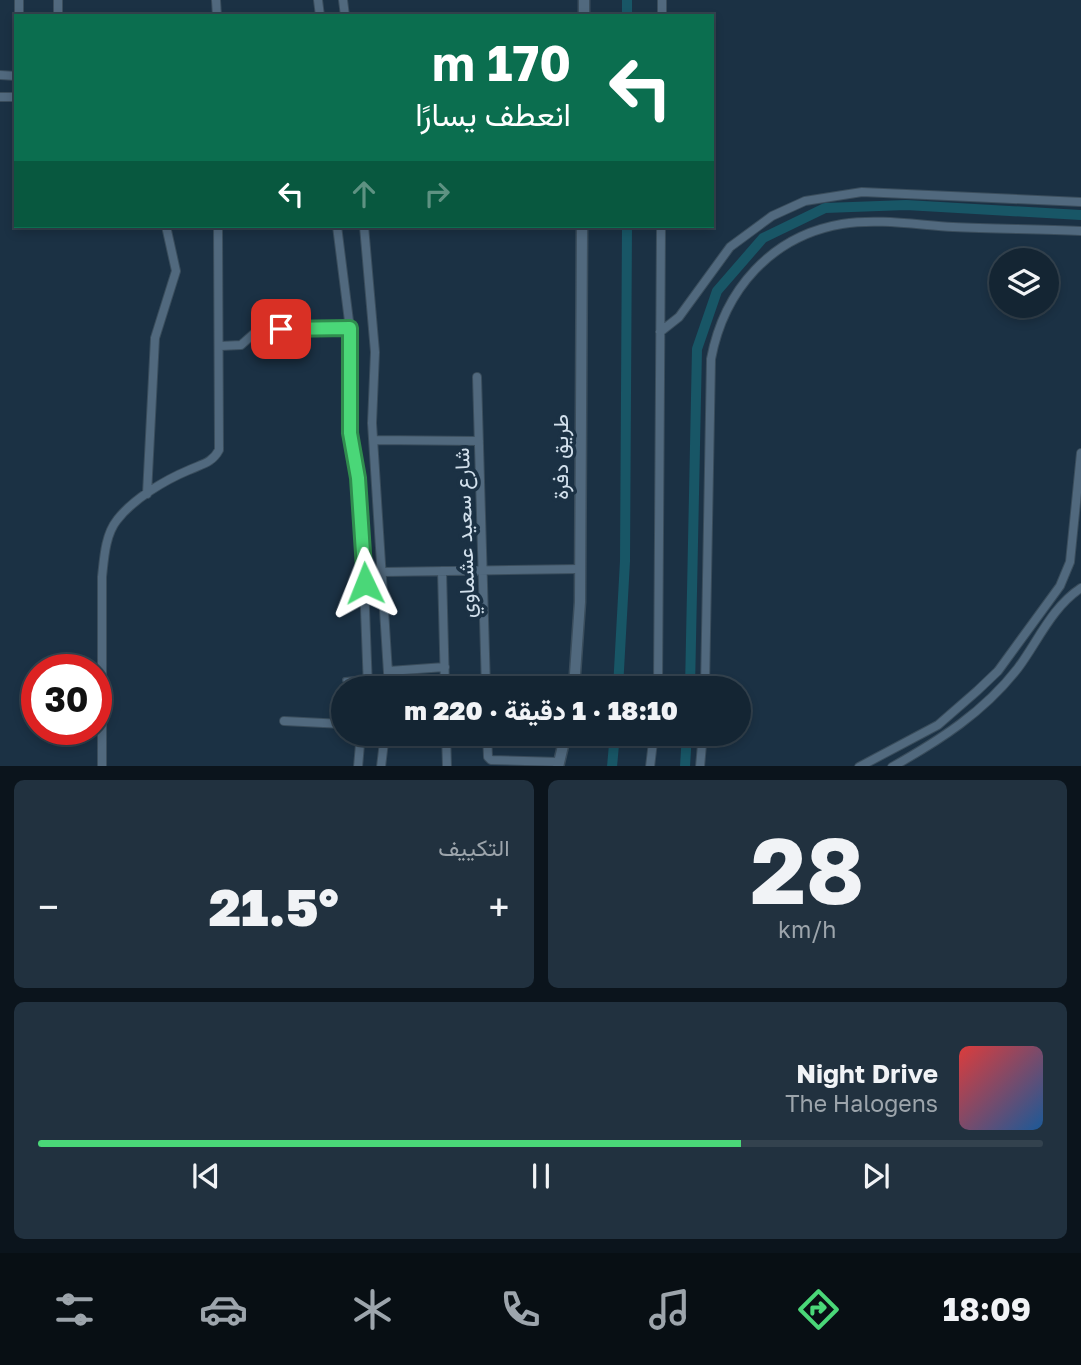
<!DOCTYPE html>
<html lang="ar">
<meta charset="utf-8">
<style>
body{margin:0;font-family:"Golos Text",Vazirmatn,sans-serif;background:#21313f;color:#f1f3f6;direction:rtl;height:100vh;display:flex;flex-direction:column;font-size:26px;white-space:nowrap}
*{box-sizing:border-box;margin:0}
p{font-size:23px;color:#9da5ac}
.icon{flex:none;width:38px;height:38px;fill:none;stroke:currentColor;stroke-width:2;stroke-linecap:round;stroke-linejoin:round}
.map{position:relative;height:766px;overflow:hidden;direction:ltr}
.side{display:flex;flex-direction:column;gap:14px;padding:14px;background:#0b141c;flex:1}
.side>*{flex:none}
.guide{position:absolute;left:14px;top:14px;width:700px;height:214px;border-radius:0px;box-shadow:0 4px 10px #0003,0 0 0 2px #33424e;direction:rtl;background:#0b6e4f;color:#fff;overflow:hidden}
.controls{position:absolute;left:989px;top:248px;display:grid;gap:14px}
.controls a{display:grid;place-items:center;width:70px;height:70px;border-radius:50%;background:#142533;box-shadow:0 4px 10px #0003,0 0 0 2px #33424e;font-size:35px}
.speed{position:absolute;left:21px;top:654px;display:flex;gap:14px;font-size:35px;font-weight:700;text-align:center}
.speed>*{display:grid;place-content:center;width:91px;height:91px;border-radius:50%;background:#142533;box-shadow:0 4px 10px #0003,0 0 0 2px #33424e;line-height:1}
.speed .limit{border:10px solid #d22;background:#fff;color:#111}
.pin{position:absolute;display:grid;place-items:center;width:60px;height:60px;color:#fff;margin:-30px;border-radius:14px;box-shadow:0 4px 10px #0006}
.me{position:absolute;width:77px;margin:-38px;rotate:358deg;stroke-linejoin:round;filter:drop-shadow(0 0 5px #0008)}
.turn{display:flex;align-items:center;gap:24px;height:147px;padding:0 28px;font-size:32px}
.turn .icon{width:91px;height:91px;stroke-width:2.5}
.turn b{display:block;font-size:49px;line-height:60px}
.lanes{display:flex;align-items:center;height:66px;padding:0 28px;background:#0003;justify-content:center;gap:35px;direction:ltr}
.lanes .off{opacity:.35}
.big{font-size:52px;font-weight:800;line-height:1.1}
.side .card{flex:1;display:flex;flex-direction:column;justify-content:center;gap:10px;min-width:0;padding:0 24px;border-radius:10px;background:#21313f}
.side .dial{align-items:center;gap:0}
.dial b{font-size:91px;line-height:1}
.song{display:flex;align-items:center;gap:21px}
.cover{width:84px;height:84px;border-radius:10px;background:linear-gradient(135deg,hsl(0 70% 55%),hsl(210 70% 35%))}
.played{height:7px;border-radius:4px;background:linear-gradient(90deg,#4ad778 70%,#33424e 70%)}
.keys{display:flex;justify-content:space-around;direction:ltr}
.heat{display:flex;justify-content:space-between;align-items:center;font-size:38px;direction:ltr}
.side .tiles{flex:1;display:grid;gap:14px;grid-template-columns:1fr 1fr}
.card:last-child{grid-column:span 2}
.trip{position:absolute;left:331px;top:676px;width:420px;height:70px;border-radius:35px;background:#142533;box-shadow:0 4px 10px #0003,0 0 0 2px #33424e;font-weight:800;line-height:70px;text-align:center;direction:rtl}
.tabs{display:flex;height:112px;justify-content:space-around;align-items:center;background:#080f14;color:#9da5ac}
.tabs .icon{width:49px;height:49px}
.tabs .on{color:#4ad778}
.tabs b{font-size:32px;color:#f1f3f6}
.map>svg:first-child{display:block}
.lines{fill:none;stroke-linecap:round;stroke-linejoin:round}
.canal{stroke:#185666;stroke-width:10}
.lane-casing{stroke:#3a4d5c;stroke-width:6}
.street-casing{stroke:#3a4d5c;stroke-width:10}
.secondary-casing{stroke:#3a4d5c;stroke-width:13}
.lane{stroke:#51697e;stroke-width:3.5}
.street{stroke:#51697e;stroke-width:8}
.secondary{stroke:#51697e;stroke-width:10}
.route-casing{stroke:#308c4e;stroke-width:18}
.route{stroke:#4ad778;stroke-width:12}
.labels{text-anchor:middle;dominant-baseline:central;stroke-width:7;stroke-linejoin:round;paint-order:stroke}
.street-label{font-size:21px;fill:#d2e0ec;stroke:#1b3144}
</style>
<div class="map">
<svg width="1081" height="767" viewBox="0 0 1081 767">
<rect width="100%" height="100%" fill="#1b3144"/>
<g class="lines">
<path class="canal" d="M 627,0 L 627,16
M 618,688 L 625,561 L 627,226
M 690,688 L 697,349 L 717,291 L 763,238 L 825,208 L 906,205 L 1081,215
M 612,767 L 615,733
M 685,767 L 687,733"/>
<g class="lane-casing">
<path id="lane" d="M 345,680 L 367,678"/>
</g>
<g class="street-casing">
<path id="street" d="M 19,0 L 19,16
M 216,0 L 217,16
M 318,0 L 320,16
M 343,0 L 345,16
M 662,0 L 662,16
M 58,16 L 58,0
M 0,75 L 16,76
M 0,97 L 16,97
M 337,226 L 350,329 L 350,433 L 362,530 L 368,688
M 364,226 L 375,352 L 372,423 L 389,688
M 660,332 L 679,317 L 730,247 L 772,216 L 805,201 L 862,192 L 1081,202
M 220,346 L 241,345 L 258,330 L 350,329
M 477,377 L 486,688
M 374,440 L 479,441
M 147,494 L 155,338 L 176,271 L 166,226
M 442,571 L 445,688
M 383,572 L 579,569
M 389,671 L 445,667
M 658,688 L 661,226
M 705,688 L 711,359 C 724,290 771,236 842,224 C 878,218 918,225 953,227 C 996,229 1039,229 1081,231
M 284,721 L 343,724
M 446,733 L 447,767
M 487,733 L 488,757 L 491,760 L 559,762
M 102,767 L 102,577 C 104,559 105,535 117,520 C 133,499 165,480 189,470 C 202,464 212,463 219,450 L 218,226
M 358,767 L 361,733
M 381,767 L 385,733
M 650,767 L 654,733
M 700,767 L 703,733
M 859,767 L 938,725 L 977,691 L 998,671 L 1060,586 L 1070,562 L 1081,453
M 892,767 C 940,740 984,712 1018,668 C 1038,641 1052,607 1081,588"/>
</g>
<g class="secondary-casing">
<path id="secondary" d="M 584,16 L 584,0
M 574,688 L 580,602 L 582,226
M 558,767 L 566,733"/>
</g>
<use href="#lane" class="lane"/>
<use href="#street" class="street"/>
<use href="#secondary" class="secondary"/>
</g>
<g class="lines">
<g class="route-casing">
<path id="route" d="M 281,329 L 350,328 L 350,433 L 358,478 L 365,583"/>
</g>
<use href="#route" class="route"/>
</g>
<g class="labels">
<g class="street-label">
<text transform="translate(560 457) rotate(-90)">طريق دفرة</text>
<text transform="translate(464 533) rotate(-92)">شارع سعيد عشماوي</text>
</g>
</g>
</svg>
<div class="controls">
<a><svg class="icon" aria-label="layers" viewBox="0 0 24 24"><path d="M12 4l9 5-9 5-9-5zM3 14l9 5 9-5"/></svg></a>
</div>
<div class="speed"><div class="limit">30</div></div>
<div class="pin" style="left:281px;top:329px;background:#d93025"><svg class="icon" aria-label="arrive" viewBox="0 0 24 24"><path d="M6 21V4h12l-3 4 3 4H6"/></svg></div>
<svg class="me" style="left:365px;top:583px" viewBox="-20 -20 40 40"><path d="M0-17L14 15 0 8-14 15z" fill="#4ad778" stroke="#fff" stroke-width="4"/></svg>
<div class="trip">18:10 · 1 دقيقة · 220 m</div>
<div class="guide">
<div class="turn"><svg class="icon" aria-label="left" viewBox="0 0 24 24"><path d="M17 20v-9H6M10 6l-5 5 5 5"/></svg><div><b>170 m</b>انعطف يسارًا</div></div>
<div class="lanes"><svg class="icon" aria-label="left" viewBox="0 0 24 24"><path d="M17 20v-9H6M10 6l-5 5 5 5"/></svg><svg class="icon off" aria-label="ahead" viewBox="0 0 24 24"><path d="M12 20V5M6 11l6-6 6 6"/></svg><svg class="icon off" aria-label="right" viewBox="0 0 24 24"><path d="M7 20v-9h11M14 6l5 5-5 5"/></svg></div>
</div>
</div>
<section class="side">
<div class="tiles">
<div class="card dial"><b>28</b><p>km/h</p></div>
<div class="card"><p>التكييف</p>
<div class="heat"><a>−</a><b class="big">21.5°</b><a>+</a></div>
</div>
<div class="card">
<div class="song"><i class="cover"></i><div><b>Night Drive</b><p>The Halogens</p></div></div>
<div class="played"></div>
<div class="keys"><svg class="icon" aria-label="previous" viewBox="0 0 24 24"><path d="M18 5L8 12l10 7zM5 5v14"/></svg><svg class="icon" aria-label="pause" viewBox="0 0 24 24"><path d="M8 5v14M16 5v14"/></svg><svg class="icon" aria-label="next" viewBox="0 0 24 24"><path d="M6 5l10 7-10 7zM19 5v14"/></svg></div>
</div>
</div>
</section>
<nav class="tabs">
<b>18:09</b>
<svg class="icon on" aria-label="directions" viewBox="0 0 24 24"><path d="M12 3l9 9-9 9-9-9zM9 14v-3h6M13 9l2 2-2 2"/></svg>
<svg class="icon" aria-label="music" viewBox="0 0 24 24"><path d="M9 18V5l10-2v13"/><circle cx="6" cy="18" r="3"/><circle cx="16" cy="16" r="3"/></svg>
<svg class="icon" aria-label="phone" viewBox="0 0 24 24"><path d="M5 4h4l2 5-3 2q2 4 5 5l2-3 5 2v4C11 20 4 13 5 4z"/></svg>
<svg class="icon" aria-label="climate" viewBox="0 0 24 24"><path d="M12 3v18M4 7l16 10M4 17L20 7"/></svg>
<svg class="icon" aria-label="car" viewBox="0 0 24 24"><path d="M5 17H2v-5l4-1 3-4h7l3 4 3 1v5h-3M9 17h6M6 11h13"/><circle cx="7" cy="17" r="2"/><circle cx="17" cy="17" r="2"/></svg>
<svg class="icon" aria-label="filters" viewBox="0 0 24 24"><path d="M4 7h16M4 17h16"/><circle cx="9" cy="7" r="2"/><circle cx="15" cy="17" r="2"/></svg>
</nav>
